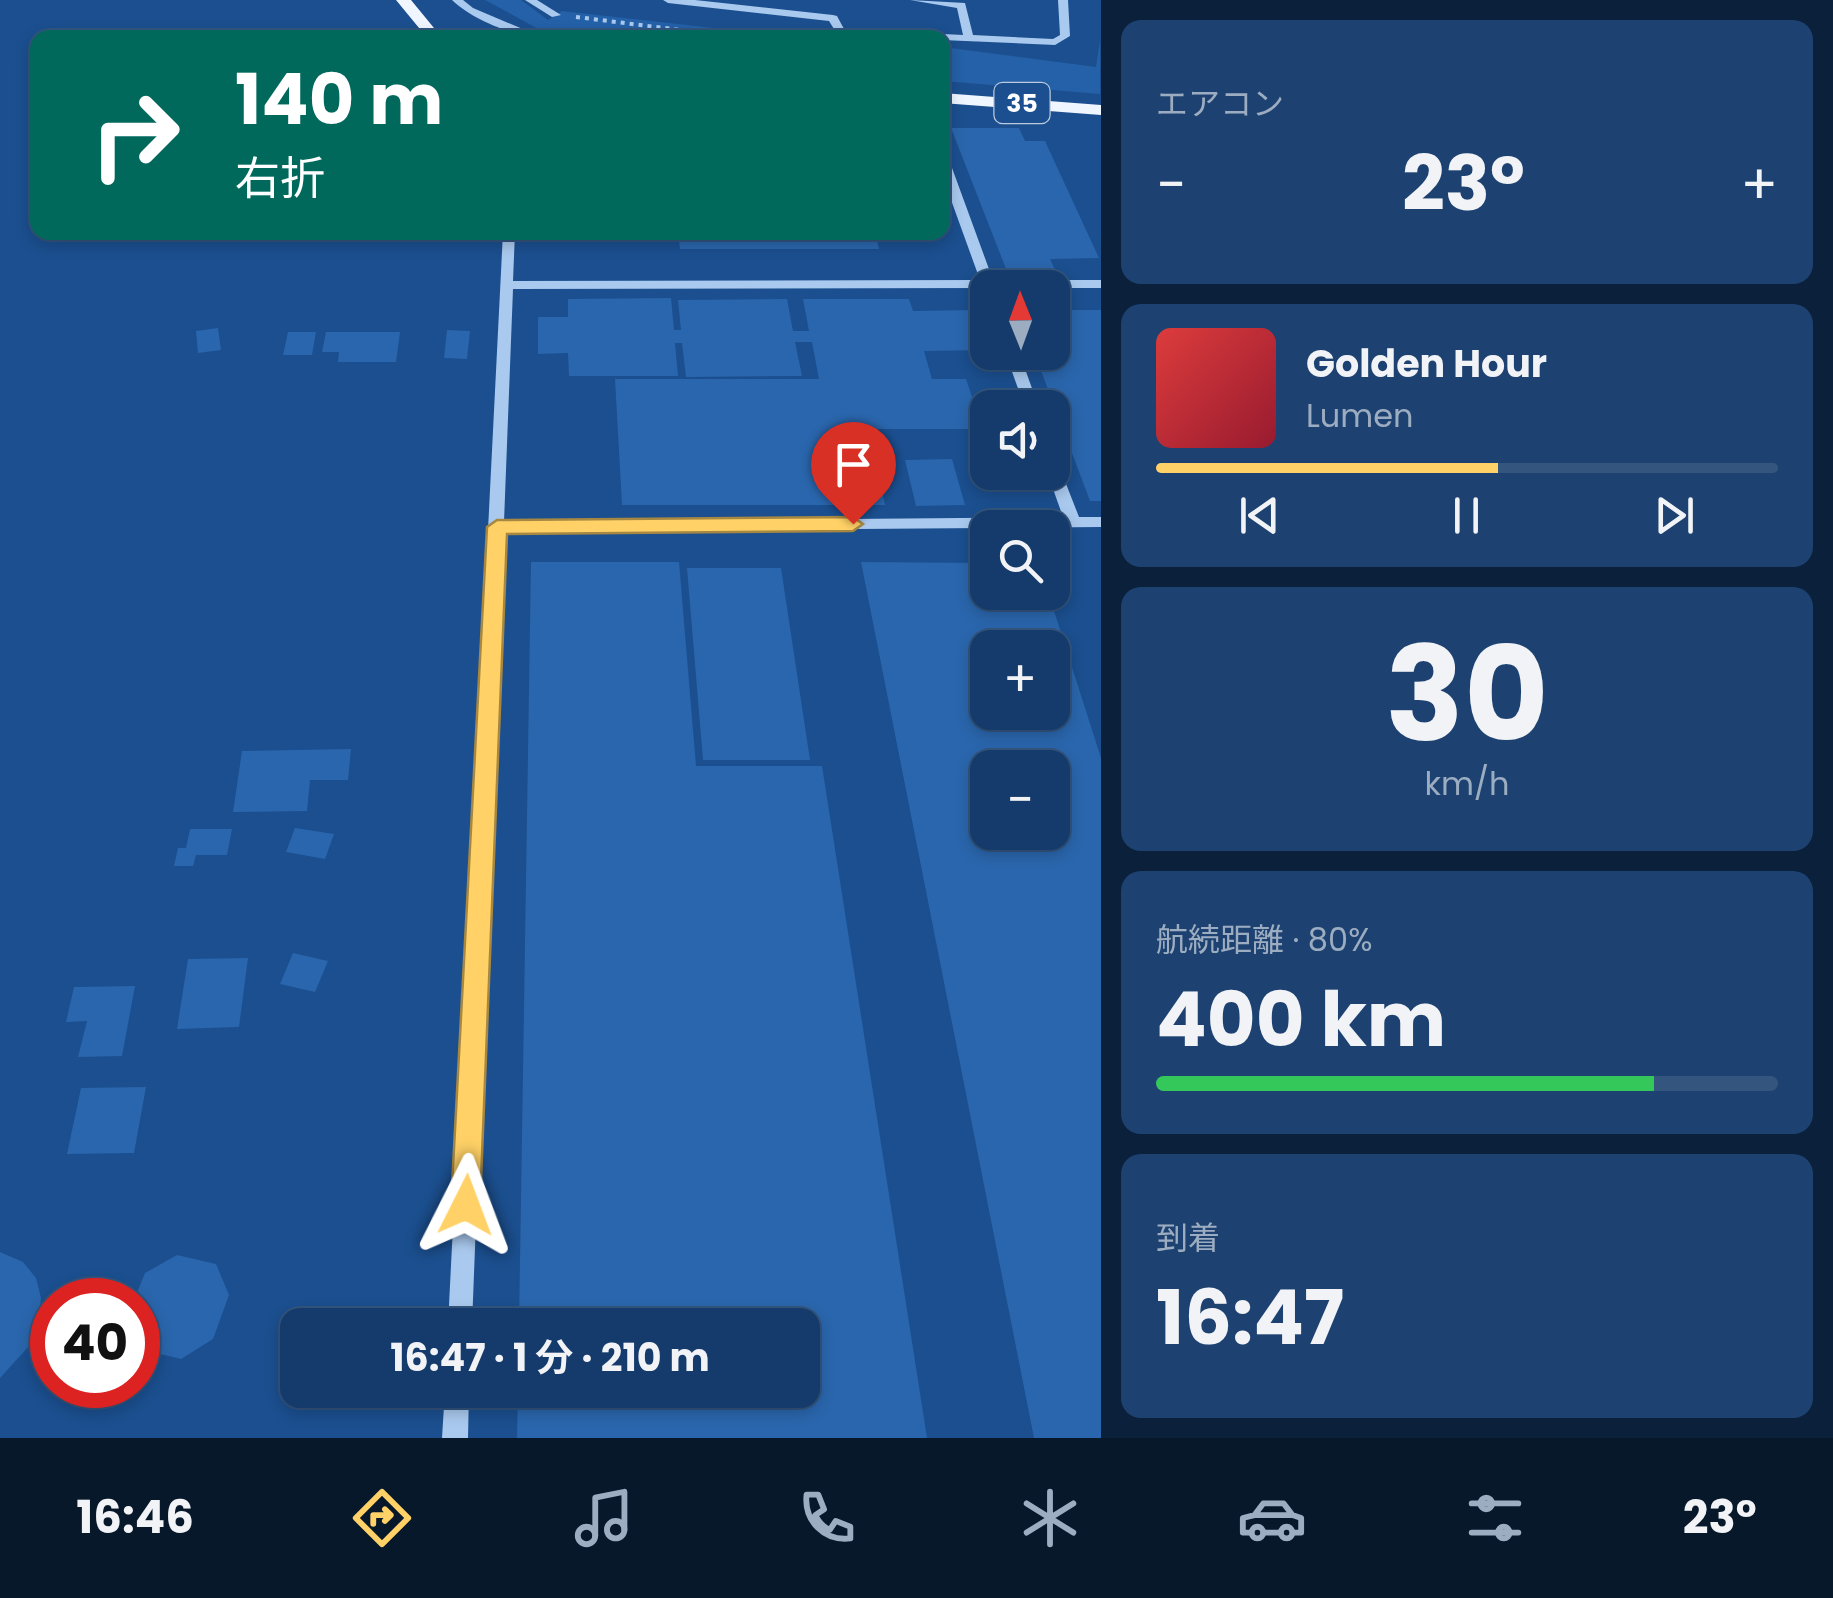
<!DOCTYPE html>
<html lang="ja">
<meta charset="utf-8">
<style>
body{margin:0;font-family:Poppins,"Noto Sans JP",sans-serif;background:#1d4271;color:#f1f3f6;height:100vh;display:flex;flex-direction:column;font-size:38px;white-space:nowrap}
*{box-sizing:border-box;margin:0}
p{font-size:32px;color:#9dadc1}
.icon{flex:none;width:55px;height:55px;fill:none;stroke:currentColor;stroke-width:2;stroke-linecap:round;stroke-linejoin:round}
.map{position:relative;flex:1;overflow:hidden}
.sheet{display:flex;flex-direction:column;gap:20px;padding:20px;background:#0b203b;width:732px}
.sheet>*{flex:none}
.guide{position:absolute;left:30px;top:30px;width:920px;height:210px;border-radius:20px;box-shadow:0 5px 15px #0003,0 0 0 2px #33557e;background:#00695c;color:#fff;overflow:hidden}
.needle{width:65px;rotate:359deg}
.tools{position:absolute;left:970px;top:270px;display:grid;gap:20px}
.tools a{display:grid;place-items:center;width:100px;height:100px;border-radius:20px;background:#143b6b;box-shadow:0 5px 15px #0003,0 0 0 2px #33557e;font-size:50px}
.speed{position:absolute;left:30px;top:1278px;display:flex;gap:20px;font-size:50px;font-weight:700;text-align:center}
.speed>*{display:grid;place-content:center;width:130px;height:130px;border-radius:50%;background:#143b6b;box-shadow:0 5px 15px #0003,0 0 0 2px #33557e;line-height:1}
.speed .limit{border:15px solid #d22;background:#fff;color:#111}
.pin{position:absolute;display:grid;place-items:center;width:85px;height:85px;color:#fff;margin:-102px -42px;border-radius:50% 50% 50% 0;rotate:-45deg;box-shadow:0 0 10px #0007}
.pin .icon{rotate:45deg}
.me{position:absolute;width:110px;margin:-55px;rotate:3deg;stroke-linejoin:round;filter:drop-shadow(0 0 8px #0008)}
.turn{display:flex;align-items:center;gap:35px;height:210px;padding:0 40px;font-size:45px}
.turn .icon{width:130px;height:130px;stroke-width:2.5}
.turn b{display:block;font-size:70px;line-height:85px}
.big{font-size:75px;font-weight:700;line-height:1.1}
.sheet .widget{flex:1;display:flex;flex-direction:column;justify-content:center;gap:15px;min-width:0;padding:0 35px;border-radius:20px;background:#1d4271}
.sheet .dial{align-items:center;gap:0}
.dial b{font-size:130px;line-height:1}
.song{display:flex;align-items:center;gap:30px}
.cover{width:120px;height:120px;border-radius:15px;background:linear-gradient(135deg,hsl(0 70% 55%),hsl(350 70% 35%))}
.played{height:10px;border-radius:5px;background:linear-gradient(90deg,#ffd166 55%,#33557e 55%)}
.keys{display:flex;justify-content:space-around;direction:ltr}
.heat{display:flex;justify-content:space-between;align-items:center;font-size:55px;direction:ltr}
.charge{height:15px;border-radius:8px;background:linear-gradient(90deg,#34c759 80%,#33557e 0)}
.trip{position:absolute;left:280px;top:1308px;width:540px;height:100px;border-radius:20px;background:#143b6b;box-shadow:0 5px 15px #0003,0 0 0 2px #33557e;font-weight:700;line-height:100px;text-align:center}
.menu{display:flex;height:160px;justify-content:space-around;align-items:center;background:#08182b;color:#9dadc1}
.menu .icon{width:70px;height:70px}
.menu .on{color:#ffd166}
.menu b{font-size:45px;color:#f1f3f6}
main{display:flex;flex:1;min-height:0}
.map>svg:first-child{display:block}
.green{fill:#2461a8}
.building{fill:#2a66ad;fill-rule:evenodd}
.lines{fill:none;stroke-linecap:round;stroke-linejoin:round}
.path{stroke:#a9c9ee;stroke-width:4;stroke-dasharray:4 5;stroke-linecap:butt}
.minor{fill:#a9c9ee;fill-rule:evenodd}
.major{fill:#f0f6ff;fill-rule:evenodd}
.route{fill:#ffd166;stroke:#a68842;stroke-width:2.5}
.labels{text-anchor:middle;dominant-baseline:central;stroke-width:10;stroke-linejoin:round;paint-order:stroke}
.shield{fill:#1b4f8f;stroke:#bbcadd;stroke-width:2.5}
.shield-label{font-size:25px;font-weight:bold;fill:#fff}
</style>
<main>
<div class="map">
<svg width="1101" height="1438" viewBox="0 0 1101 1438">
<rect width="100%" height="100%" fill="#1b4f8f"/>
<path class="green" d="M 485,0 L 521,0 L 548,20 L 562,11 L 714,28 L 712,34 L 723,35 L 571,37 L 542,31 Z
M 1100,40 L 1100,94 L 943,81 L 943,47 L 1096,67 Z"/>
<path class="building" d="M 951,128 L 1019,128 L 1025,141 L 1045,141 L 1099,258 L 1050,259 L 1057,274 L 1008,274 Z
M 678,232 L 875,232 L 879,249 L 680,249 Z
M 671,298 L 674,330 L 681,330 L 678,300 L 787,299 L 793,331 L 809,331 L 803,299 L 909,299 L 913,311 L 975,310 L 988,350 L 924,351 L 932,379 L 966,379 L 983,429 L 865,429 L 872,458 L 855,458 L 859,476 L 879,476 L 885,505 L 622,505 L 615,379 L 819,379 L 812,342 L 795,342 L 802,376 L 686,377 L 682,343 L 675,343 L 678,376 L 569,376 L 568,353 L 538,354 L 538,317 L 568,317 L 568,299 Z
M 1052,310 L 1101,310 L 1101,501 L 1090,501 L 1034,352 L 1052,352 Z
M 218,328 L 221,350 L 198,353 L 196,331 Z
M 447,330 L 470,331 L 467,359 L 444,358 Z
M 288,332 L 316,332 L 312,355 L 283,355 Z
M 326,332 L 400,332 L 396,362 L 338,362 L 339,352 L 322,352 Z
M 952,459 L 965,505 L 916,506 L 905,460 Z
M 531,562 L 679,562 L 696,766 L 822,766 L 927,1438 L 517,1438 L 518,1390 L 802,1390 L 802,1325 L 519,1325 Z
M 861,562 L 988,563 L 988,592 L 1048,592 L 1101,758 L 1101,1438 L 1034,1438 ZM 988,648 L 1052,648 L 1052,712 L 988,712 ZM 988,768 L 1052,768 L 1052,832 L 988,832 Z
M 687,568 L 781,568 L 810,760 L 703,760 Z
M 351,749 L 348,780 L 310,780 L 307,811 L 233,812 L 242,751 Z
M 295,828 L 334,834 L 325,859 L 286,852 Z
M 190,829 L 232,829 L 227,855 L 196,855 L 193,866 L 174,866 L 178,848 L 186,848 Z
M 293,953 L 328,961 L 315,992 L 280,984 Z
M 248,958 L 239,1027 L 177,1029 L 188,959 Z
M 135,986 L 122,1056 L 78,1057 L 87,1021 L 66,1022 L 74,987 Z
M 146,1087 L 134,1153 L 67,1154 L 81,1088 Z
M 0,1252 L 23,1262 L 36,1278 L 41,1298 L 39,1321 L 30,1345 L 0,1378 Z
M 177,1255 L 216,1264 L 229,1295 L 213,1339 L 181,1359 L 140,1349 L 138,1300 L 134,1300 L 145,1273 Z"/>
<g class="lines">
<path class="path" d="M 576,17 L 737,37"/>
<path class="minor" d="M 452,0 L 463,0 L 473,8 L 544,38 C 517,38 471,19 452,0 Z
M 525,0 L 537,0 L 561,15 L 552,17 Z
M 663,0 L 695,0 L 833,15 L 837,16 L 844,29 L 963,35 L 957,8 L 910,0 L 965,3 L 973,35 L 1053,39 L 1060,35 L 1058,0 L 1068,0 L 1070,36 L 1055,45 L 942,40 L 942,38 L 841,35 L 753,38 L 834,29 L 829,21 L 668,3 Z
M 942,154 L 948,157 L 993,280 L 1101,280 L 1101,288 L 988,288 L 988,292 L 983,288 L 513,289 L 504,522 L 1063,517 L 1047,472 L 1052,472 L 1052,461 L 1059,466 L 1079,517 L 1101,517 L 1101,527 L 503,532 L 472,1325 L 448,1325 L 503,232 L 515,232 L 513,281 L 980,280 L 942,175 Z
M 1005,352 L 1019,352 L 1039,408 L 1025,408 Z
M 445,1390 L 469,1390 L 468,1438 L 442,1438 Z"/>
<path class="major" d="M 396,0 L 411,0 L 434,28 L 453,38 L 424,34 Z
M 942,93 L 1101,105 L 1101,115 L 942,103 Z"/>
</g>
<path class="route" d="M 853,517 L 863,524 L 853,531 L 507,534 L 480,1205 L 476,1216 L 466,1220 L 455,1216 L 451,1205 L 487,527 L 497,520 Z"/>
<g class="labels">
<rect class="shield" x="994.5" y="83" width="55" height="40" rx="8"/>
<g class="shield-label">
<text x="1022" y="103">35</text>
</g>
</g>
</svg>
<div class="tools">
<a><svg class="needle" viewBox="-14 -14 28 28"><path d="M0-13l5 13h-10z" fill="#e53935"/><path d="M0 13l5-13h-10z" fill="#9dadc1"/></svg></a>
<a><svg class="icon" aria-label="sound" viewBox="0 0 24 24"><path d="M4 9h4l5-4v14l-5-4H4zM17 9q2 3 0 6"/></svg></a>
<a><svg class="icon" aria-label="search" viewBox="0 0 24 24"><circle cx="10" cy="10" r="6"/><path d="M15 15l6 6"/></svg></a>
<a>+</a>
<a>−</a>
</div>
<div class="speed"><div class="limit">40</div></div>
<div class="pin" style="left:853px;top:524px;background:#d93025"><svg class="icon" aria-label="arrive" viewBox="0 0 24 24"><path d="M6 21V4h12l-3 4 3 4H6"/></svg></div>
<svg class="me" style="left:466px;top:1205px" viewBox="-20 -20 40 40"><path d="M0-17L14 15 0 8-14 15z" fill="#ffd166" stroke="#fff" stroke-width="4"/></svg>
<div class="trip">16:47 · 1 分 · 210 m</div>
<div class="guide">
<div class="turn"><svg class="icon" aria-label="right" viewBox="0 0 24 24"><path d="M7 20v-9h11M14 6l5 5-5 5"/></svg><div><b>140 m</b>右折</div></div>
</div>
</div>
<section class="sheet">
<div class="widget"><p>エアコン</p>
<div class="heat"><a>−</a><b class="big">23°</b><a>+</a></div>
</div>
<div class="widget">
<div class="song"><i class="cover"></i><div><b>Golden Hour</b><p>Lumen</p></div></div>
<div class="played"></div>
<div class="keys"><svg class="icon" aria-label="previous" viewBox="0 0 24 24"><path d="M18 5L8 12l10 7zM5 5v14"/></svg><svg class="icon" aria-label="pause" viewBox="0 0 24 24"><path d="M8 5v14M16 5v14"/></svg><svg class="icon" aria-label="next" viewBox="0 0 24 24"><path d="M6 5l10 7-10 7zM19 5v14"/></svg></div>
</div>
<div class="widget dial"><b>30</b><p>km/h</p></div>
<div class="widget"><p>航続距離 · 80%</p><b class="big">400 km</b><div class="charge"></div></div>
<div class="widget"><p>到着</p><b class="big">16:47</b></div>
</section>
</main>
<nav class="menu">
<b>16:46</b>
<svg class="icon on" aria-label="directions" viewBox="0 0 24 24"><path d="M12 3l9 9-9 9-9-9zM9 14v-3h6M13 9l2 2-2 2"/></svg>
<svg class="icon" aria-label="music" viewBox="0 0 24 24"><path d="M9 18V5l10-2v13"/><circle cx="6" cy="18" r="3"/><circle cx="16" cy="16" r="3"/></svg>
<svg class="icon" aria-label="phone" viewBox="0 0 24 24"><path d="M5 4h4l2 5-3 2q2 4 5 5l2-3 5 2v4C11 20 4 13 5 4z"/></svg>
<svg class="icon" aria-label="climate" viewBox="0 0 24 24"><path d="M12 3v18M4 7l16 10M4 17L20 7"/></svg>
<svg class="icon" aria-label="car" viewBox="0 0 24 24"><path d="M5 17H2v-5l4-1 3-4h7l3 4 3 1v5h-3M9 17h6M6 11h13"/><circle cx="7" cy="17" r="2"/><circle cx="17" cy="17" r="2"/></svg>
<svg class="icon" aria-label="filters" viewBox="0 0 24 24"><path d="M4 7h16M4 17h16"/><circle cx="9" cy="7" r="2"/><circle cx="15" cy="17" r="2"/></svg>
<b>23°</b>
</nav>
